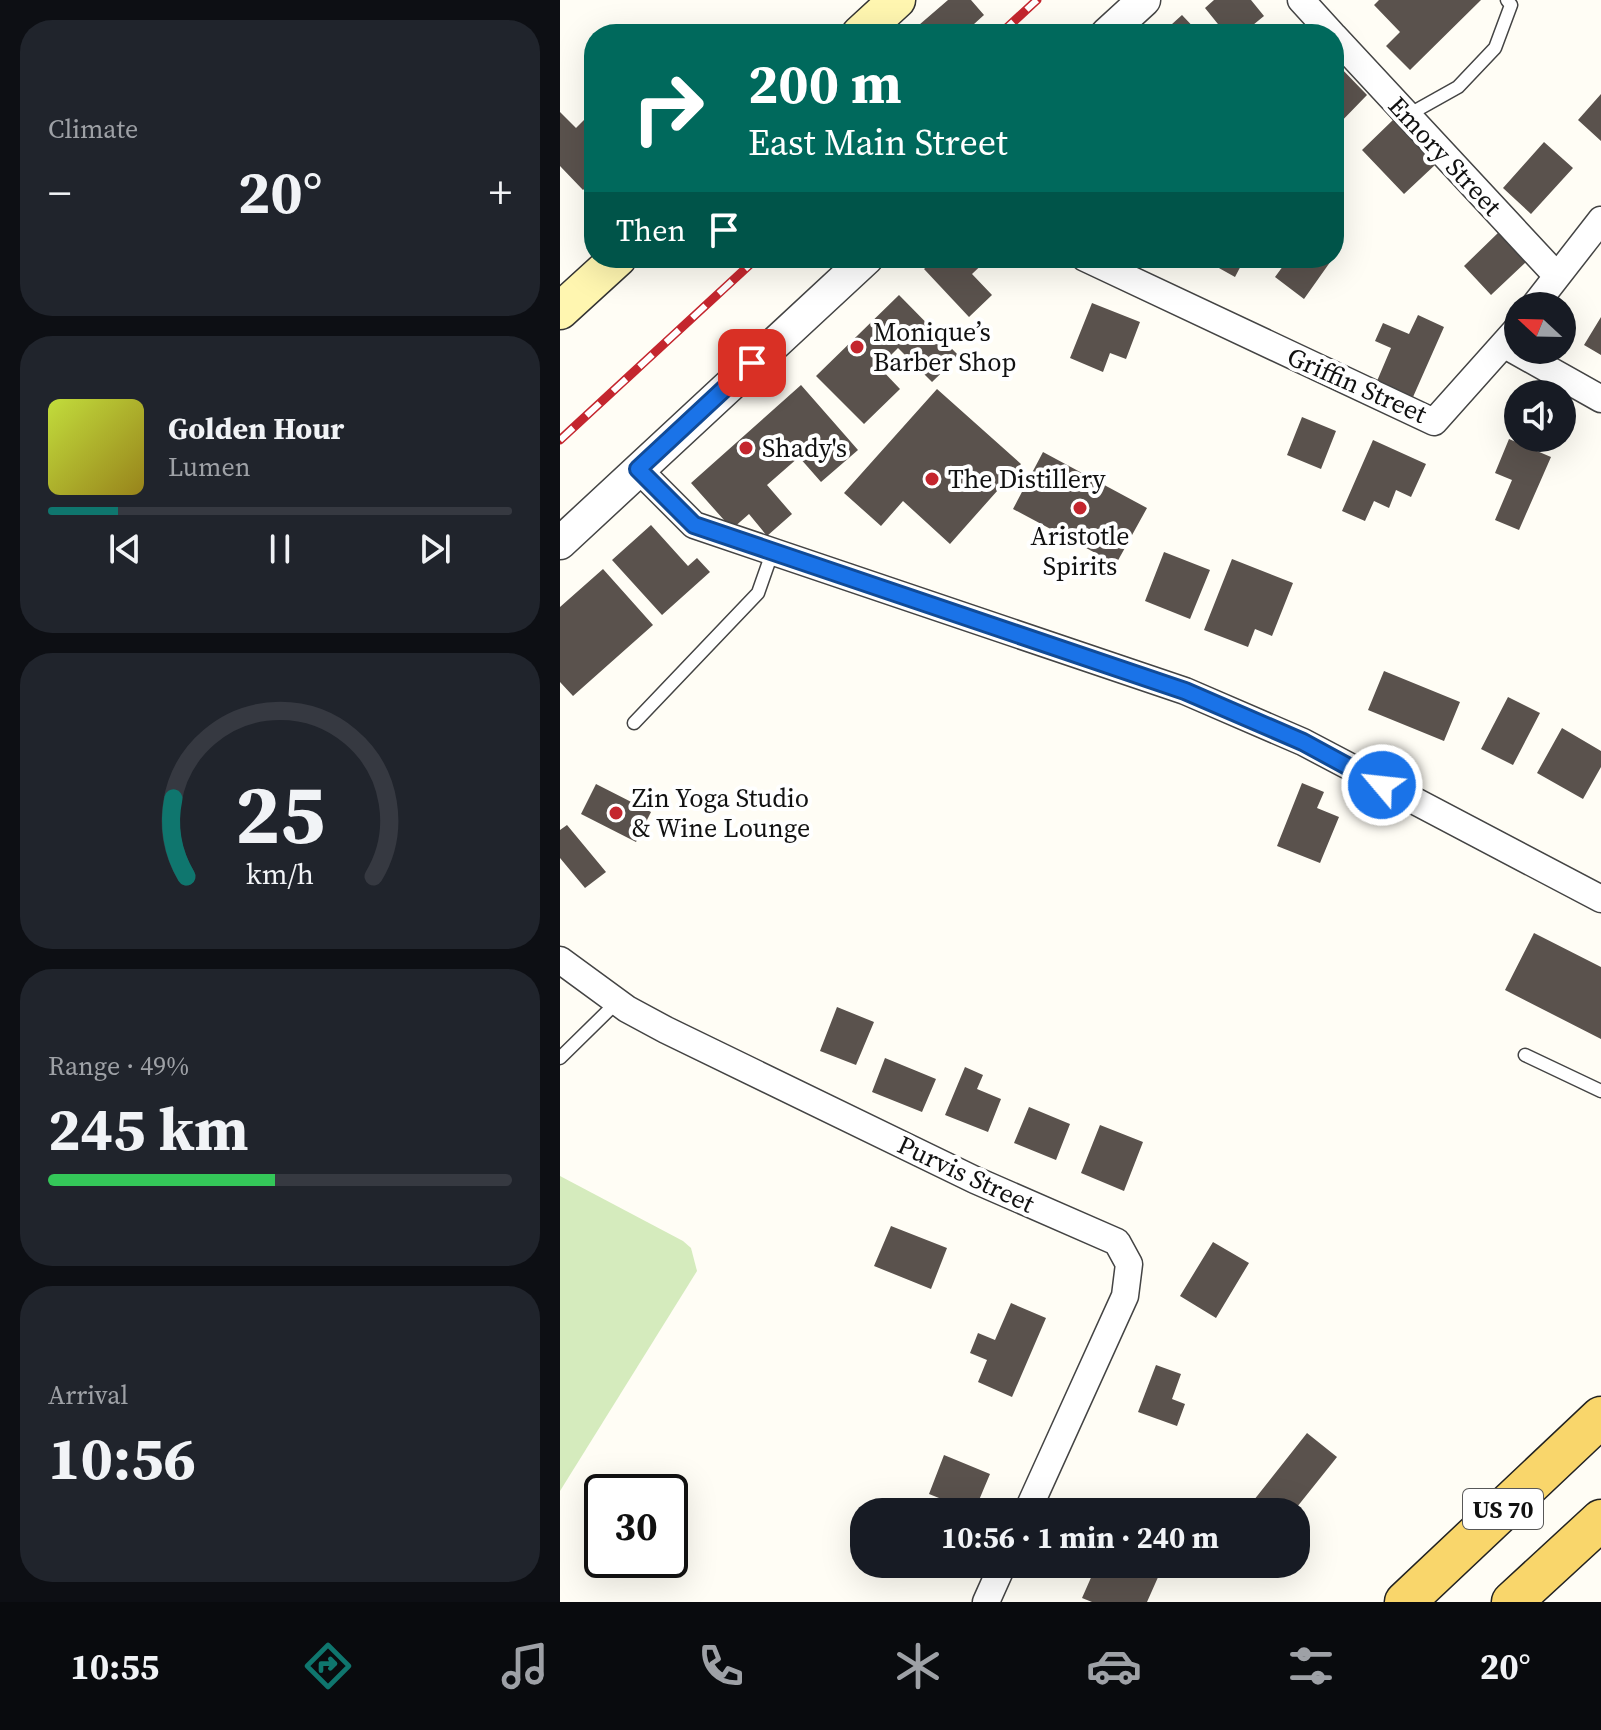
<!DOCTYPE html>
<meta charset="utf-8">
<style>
body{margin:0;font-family:"Source Serif 4",serif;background:#20242c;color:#f1f3f6;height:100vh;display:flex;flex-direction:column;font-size:30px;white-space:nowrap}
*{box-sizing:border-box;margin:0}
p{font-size:26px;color:#9ea1a6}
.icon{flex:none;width:44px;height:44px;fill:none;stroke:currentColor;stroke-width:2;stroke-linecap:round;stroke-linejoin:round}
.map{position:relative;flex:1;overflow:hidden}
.details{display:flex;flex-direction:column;gap:20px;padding:20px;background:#0d0f14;width:560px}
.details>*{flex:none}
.guide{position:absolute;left:24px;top:24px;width:760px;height:244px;border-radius:32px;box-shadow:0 8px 32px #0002;background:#00695c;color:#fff;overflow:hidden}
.needle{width:52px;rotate:292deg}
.controls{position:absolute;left:944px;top:292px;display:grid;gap:16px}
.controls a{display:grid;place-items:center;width:72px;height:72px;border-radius:50%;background:#171b24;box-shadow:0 8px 32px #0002;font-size:40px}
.speed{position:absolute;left:24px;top:1474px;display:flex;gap:16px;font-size:40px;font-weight:700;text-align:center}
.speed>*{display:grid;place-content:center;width:104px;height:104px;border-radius:50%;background:#171b24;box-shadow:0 8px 32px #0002;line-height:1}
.speed .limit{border:4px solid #111;border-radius:12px;background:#fff;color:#111}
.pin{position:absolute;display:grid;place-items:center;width:68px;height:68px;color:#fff;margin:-34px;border-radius:16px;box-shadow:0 4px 12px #0006}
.me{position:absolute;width:88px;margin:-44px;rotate:298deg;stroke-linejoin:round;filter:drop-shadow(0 0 6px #0008)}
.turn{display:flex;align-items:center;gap:28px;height:168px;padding:0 32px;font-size:36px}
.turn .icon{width:104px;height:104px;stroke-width:2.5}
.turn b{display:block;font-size:56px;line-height:68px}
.then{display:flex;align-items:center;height:76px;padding:0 32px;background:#0003;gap:16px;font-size:30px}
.big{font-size:60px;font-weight:700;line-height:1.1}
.details .tile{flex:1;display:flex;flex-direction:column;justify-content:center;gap:12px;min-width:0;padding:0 28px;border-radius:32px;background:#20242c}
.details .dial{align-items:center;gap:0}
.dial svg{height:208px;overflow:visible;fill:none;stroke:#363941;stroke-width:7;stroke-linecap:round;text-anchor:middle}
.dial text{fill:#f1f3f6;stroke:none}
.song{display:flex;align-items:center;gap:24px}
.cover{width:96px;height:96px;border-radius:12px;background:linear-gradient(135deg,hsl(70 70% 55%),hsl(50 70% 35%))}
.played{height:8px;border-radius:4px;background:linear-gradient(90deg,#0f766e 15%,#363941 15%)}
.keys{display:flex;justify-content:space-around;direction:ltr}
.heat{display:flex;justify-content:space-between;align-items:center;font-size:44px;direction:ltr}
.charge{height:12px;border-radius:6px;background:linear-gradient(90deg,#34c759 49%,#363941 0)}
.trip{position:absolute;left:290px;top:1498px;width:460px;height:80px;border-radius:32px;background:#171b24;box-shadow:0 8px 32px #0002;font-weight:700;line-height:80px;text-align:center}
.tabs{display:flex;height:128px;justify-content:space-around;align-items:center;background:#090b0e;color:#9ea1a6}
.tabs .icon{width:56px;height:56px}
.tabs .active{color:#0f766e}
.tabs b{font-size:36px;color:#f1f3f6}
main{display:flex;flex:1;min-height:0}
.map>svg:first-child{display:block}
.green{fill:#d5ebbd}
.building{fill:#5a524d}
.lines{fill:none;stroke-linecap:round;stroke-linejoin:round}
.service-casing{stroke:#444;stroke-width:15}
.minor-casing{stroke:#444;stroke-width:29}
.tertiary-casing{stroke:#444;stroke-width:35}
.secondary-casing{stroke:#333;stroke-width:39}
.primary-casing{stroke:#222;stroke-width:43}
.service{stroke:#fff;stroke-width:12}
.minor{stroke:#fff;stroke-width:26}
.tertiary{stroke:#fff;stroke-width:32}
.secondary{stroke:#fff6b0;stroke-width:36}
.primary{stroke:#f9d66b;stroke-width:40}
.rail-casing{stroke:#c4262e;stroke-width:9}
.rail{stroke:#fff;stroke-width:6;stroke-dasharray:18;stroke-linecap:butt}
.route-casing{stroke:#114b97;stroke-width:20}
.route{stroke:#1a73e8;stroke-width:14}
.poi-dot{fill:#c4262e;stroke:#fff;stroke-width:3}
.labels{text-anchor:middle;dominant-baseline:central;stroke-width:8;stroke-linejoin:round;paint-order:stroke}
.shield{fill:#fff;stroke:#585858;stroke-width:2}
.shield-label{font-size:24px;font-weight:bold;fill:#111}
.street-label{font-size:26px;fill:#111;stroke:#fff}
.poi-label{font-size:26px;fill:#111;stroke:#fff;text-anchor:start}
</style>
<main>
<section class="details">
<div class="tile"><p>Climate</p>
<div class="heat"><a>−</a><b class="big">20°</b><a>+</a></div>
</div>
<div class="tile">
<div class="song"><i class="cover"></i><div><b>Golden Hour</b><p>Lumen</p></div></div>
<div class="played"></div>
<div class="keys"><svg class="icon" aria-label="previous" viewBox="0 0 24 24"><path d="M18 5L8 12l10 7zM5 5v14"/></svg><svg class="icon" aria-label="pause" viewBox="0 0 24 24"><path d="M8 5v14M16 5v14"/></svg><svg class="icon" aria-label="next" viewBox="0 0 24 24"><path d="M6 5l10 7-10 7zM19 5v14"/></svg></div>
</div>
<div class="tile dial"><svg viewBox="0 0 100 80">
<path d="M14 69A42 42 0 1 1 86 69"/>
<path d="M14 69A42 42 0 0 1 9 39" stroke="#0f766e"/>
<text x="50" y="56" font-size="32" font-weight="700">25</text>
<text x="50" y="72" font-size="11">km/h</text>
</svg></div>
<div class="tile"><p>Range · 49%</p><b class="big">245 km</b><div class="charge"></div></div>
<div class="tile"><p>Arrival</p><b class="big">10:56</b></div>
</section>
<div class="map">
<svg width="1041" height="1602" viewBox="0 0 1041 1602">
<rect width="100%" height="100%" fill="#fffdf5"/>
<path class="green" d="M 0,1176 L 123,1241 L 131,1248 L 137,1271 L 0,1491 Z"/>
<path class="building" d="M 388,0 L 411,0 L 424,15 L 403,34 L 355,34 L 352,31 Z
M 654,0 L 691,0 L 704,16 L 682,34 L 666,34 L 645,8 Z
M 819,0 L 921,0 L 850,70 L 826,46 L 840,32 L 814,5 Z
M 622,15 L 640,34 L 601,34 Z
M 778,65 L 807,95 L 774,129 L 774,69 Z
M 1041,94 L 1041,141 L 1018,120 Z
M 34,110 L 34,179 L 23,190 L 0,166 L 0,112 L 16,128 Z
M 834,119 L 876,164 L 844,194 L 802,150 Z
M 984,142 L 1013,168 L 971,214 L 943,188 Z
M 940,231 L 968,260 L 931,295 L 904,266 Z
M 375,258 L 429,258 L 412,274 L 432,295 L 409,317 L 364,269 Z
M 641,258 L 685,258 L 675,277 Z
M 729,258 L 773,258 L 744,299 L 715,277 Z
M 339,295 L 399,356 L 372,382 L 338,348 L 319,367 L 340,389 L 304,424 L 256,376 Z
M 532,303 L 580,322 L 566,359 L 550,353 L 543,372 L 510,358 Z
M 858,315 L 884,327 L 853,397 L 817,381 L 831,348 L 815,341 L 823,323 L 849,334 Z
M 1041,317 L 1041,355 L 1024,345 Z
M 241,385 L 298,450 L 261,482 L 239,457 L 207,485 L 232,514 L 207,536 L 189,514 L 172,529 L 131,483 Z
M 377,389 L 461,464 L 390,544 L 343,501 L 321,526 L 284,493 Z
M 742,417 L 776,431 L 761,469 L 727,455 Z
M 949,439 L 991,457 L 959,530 L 935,520 L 952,480 L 935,473 Z
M 813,440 L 866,464 L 851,497 L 836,490 L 829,508 L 814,501 L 805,521 L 782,511 Z
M 483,452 L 587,508 L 556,564 L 453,509 Z
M 91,525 L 128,566 L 137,558 L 150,572 L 102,615 L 52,560 Z
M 604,552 L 650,570 L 630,619 L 585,601 Z
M 672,559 L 733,583 L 712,636 L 695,629 L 688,647 L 644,630 Z
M 43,569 L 93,625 L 13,696 L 0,682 L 0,607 Z
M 824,671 L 900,702 L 884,741 L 808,710 Z
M 948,697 L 980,713 L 953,765 L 921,749 Z
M 1002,728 L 1041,751 L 1041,767 L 1023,799 L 977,773 Z
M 742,783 L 764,792 L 757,808 L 779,817 L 760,863 L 717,846 Z
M 36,784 L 91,812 L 76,842 L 21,814 Z
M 7,825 L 46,872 L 25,888 L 0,858 L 0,830 Z
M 974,933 L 1041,967 L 1041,1039 L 945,990 Z
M 277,1007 L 314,1022 L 296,1065 L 260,1051 Z
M 325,1058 L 376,1079 L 362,1112 L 312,1092 Z
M 405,1067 L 423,1075 L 417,1089 L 441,1099 L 428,1132 L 385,1115 Z
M 469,1107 L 510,1124 L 496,1160 L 454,1143 Z
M 540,1125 L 583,1142 L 564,1191 L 521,1173 Z
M 331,1226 L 387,1248 L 371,1289 L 314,1266 Z
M 653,1242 L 689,1263 L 656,1318 L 620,1296 Z
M 451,1303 L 486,1318 L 452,1397 L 418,1382 L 427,1360 L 410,1353 L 418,1333 L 435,1340 Z
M 596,1365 L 621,1374 L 612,1399 L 625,1404 L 617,1426 L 578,1412 Z
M 747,1433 L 777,1457 L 733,1512 L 699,1512 L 690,1505 Z
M 384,1455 L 430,1474 L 414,1512 L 369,1494 Z
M 361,1564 L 392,1564 L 388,1575 Z
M 537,1564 L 575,1564 L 599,1575 L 587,1602 L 532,1602 L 522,1598 Z"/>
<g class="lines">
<g class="service-casing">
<path id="service" d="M 848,115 L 898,87 L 935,48 L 951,5 L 947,0
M 74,723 L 198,593 L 212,553
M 965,1055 L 1041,1091
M 0,1058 L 57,1002"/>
</g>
<g class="minor-casing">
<path id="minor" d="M 741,0 L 772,34
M 774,36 L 997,276
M 525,258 L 874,422 L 958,328
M 974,306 L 1041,220
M 945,345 L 1041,399
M 78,469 L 134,525 L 625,691 L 743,742 L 1041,899
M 0,960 L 67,1009 L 106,1030 L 415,1180 L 557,1242 L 569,1264 L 565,1296 L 467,1512
M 426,1602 L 443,1564"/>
</g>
<g class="tertiary-casing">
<path id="tertiary" d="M 547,34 L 584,0
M 0,543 L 307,258"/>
</g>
<g class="secondary-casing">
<path id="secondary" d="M 300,34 L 337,0
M 0,311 L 58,258"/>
</g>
<g class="primary-casing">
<path id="primary" d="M 845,1602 L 1041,1417
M 952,1602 L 1041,1520"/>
</g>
<use href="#service" class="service"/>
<use href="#minor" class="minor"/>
<use href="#tertiary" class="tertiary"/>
<use href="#secondary" class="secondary"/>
<use href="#primary" class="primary"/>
<g class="rail-casing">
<path id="rail" d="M 440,34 L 477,0
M 0,440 L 197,258"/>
</g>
<use href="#rail" class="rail"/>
</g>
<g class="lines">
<g class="route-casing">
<path id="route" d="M 192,363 L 78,469 L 134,525 L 625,691 L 743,742 L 822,785"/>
</g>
<use href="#route" class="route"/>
</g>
<g class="poi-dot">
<circle cx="297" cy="347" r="8"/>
<circle cx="186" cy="448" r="8"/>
<circle cx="372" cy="479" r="8"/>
<circle cx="520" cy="508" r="8"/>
<circle cx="56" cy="813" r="8"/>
</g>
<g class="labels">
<rect class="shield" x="903" y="1489" width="80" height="40" rx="6"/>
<g class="shield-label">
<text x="943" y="1509">US 70</text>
</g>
<g class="street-label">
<text transform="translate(885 156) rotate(47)">Emory Street</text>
<text transform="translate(797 385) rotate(24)">Griffin Street</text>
<text transform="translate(406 1174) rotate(25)">Purvis Street</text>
</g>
<g class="poi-label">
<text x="313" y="332">Monique’s<tspan x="313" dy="30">Barber Shop</tspan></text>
<text x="202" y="448">Shady's</text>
<text x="388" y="479">The Distillery</text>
<text x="520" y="536" text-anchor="middle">Aristotle<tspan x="520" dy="30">Spirits</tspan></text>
<text x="72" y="798">Zin Yoga Studio<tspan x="72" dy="30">&amp; Wine Lounge</tspan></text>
</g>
</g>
</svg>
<div class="controls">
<a><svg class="needle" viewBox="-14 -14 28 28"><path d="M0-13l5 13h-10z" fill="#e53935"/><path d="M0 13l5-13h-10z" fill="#9ea1a6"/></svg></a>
<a><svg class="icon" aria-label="sound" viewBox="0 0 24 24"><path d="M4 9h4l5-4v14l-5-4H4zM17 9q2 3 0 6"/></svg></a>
</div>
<div class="speed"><div class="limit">30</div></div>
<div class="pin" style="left:192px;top:363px;background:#d93025"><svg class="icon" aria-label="arrive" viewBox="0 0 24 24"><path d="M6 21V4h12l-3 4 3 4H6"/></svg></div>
<svg class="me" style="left:822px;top:785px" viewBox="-20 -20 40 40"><circle r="17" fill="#1a73e8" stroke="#fff" stroke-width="3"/><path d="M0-11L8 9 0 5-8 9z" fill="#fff"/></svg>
<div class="trip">10:56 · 1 min · 240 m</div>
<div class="guide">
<div class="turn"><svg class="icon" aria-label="right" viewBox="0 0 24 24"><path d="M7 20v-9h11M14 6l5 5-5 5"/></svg><div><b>200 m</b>East Main Street</div></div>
<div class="then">Then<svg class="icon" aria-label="arrive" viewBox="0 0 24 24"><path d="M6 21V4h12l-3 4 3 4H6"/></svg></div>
</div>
</div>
</main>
<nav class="tabs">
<b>10:55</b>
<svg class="icon active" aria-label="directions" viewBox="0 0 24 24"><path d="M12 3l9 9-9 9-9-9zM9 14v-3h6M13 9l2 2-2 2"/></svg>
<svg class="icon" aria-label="music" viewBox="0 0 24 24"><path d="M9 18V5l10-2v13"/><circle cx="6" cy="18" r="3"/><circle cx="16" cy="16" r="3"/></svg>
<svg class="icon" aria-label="phone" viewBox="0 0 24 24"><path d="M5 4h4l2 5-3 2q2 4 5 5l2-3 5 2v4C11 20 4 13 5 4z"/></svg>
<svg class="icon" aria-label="climate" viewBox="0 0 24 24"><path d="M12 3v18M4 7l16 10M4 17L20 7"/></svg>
<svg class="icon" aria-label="car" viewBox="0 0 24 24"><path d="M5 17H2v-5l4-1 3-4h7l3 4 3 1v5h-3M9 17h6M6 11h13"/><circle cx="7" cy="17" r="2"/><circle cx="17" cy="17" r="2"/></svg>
<svg class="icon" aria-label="filters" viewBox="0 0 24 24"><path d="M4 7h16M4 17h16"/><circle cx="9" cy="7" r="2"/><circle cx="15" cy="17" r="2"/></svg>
<b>20°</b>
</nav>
